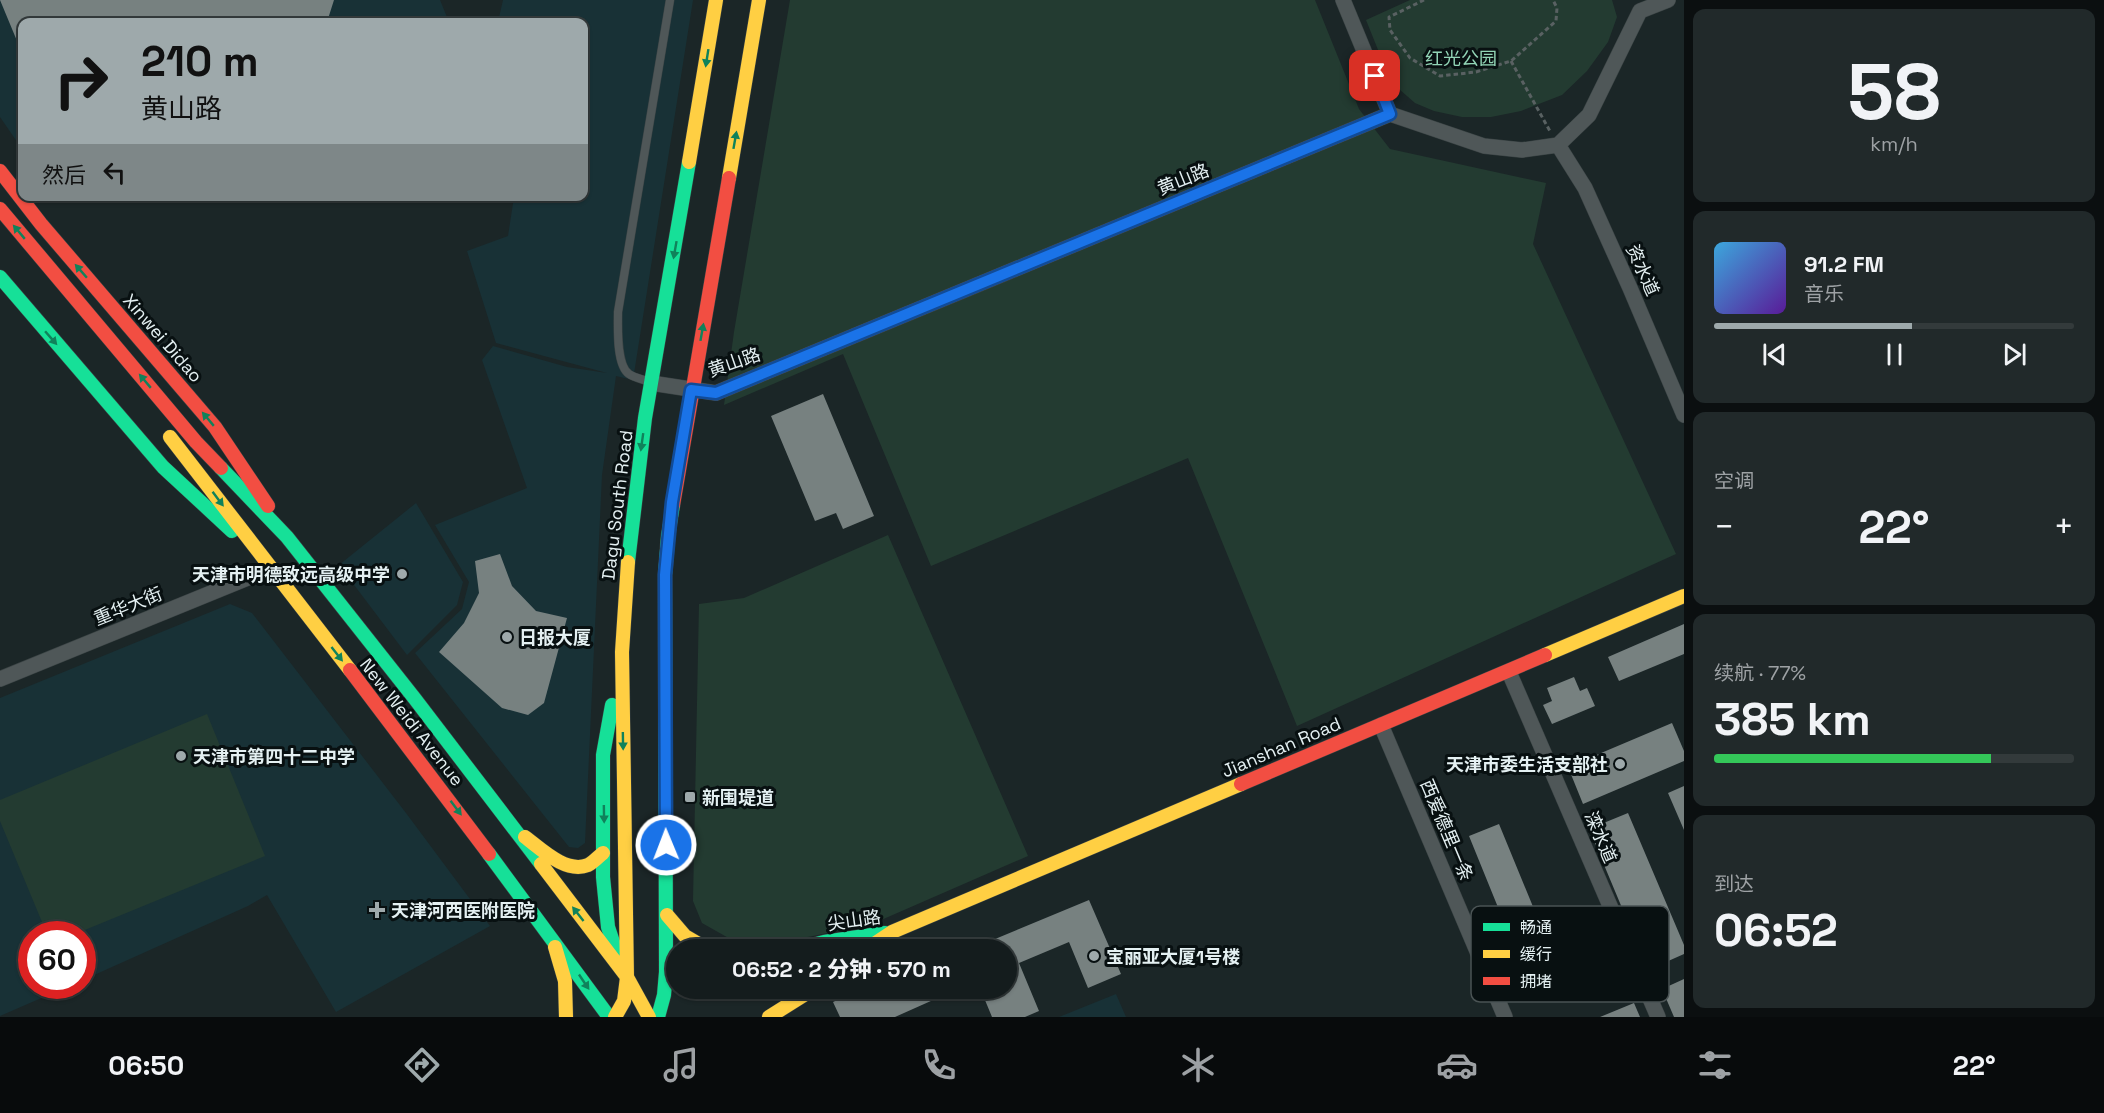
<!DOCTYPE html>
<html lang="zh">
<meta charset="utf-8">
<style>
body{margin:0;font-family:"Space Grotesk","Noto Sans SC",sans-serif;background:#21292a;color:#f1f3f6;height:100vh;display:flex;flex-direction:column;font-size:22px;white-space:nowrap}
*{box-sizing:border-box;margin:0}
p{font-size:20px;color:#9da1a4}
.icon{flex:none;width:33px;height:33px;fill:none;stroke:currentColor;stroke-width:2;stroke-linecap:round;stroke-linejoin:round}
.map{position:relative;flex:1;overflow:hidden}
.drawer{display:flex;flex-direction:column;gap:9px;padding:9px;background:#0b0f10;width:420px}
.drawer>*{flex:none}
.guide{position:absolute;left:18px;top:18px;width:570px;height:183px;border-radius:12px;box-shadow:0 2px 4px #0004,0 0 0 2px #333a3b;background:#9ea9ab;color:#111;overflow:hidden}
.speed{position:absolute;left:18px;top:921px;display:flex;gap:12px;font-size:30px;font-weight:700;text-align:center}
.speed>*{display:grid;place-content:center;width:78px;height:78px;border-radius:50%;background:#141c1d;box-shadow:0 2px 4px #0004,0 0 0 2px #333a3b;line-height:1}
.speed .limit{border:9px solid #d22;background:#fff;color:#111}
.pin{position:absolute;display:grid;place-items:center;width:51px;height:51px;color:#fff;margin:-26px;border-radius:12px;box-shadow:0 3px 9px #0006}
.me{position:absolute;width:66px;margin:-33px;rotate:359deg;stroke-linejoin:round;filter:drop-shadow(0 0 4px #0008)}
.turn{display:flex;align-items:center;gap:21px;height:126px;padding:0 24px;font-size:27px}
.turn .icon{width:78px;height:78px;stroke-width:2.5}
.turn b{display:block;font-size:42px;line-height:51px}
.then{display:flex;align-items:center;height:57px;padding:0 24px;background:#0003;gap:12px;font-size:22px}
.big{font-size:45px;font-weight:800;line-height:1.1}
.drawer .tile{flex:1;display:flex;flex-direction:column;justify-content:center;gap:9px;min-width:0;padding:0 21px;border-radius:12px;background:#21292a}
.drawer .dial{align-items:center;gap:0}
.dial b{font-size:78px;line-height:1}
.song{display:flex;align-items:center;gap:18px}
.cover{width:72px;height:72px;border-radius:9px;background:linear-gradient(135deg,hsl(200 70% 55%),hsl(270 70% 35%))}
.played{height:6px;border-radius:3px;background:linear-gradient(90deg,#9ea9ab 55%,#333a3b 55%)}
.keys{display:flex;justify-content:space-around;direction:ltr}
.heat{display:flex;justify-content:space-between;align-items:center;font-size:33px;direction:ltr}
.charge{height:9px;border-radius:4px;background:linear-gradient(90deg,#34c759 77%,#333a3b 0)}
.trip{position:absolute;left:666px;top:939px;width:351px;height:60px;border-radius:30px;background:#141c1d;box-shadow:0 2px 4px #0004,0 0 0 2px #333a3b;font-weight:800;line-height:60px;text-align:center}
.tabs{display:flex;height:96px;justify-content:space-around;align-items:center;background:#080b0c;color:#9da1a4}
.tabs .icon{width:42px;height:42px}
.tabs .on{color:#9ea9ab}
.tabs b{font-size:27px;color:#f1f3f6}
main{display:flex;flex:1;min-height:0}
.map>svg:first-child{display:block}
.built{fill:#183136}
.green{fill:#233b31}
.building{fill:#778180}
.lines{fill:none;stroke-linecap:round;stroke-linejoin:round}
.lane-casing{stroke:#3a4344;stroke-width:9}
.street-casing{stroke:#3a4344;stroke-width:16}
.fast-casing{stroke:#3a4344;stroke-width:15}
.slow-casing{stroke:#3a4344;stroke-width:15}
.jam-casing{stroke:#3a4344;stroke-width:15}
.path{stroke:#596162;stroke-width:3;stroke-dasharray:4.5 3;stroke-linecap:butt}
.lane{stroke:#4f5758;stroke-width:8}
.street{stroke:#4f5758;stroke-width:15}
.fast{stroke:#16e098;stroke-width:14}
.slow{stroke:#ffcf43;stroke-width:14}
.jam{stroke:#f24e42;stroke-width:14}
.oneway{fill:#10825b}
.route-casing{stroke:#114b97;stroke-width:15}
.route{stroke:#1a73e8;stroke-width:10}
.poi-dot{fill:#9ea9ab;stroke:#081011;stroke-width:2}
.labels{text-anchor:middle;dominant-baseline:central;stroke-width:6;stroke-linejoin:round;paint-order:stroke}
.park-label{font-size:18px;fill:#92d5b6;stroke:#081011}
.street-label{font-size:18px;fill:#e4f0f2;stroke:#081011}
.poi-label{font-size:18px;font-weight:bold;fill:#e4f0f2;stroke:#081011;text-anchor:start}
.key{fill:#081011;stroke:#4a5354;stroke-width:1.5}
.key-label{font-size:16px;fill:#e4f0f2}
</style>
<main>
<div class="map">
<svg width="1684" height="1017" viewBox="0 0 1684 1017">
<rect width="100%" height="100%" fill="#1b2627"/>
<path class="built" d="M 0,0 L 440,0 L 449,22 L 22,22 L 22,149 L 0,117 Z
M 503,0 L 693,0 L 633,380 L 616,376 L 602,475 L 585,843 L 578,848 L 569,847 L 415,653 L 462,609 L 469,582 L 435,525 L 527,488 L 482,360 L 493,346 L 567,367 L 607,373 L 496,343 L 467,251 L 508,236 L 514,197 L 584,196 L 584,22 L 498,22 Z
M 416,503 L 463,582 L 457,605 L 407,655 L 339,565 Z
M 230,604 L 252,613 L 406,813 L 490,926 L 336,1012 L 267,895 L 248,906 L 83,980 L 82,934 L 32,934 L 32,986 L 69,986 L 0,1016 L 0,698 Z
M 1116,994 L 1126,1017 L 1059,1017 Z"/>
<path class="green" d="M 790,0 L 1315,0 L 1359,109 L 1390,149 L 1546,183 L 1533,244 L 1676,554 L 1297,726 L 1188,458 L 931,566 L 843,354 L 724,405 L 734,332 Z
M 1410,0 L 1612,0 L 1617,17 L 1608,42 L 1587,71 L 1562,95 L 1521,111 L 1491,117 L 1462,117 L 1434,111 L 1415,103 L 1391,82 L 1366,20 Z
M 888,535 L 1028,856 L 872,924 L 748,949 L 702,923 L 693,901 L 699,604 L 744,598 Z
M 207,714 L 265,856 L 75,934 L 47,934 L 0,821 L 0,800 Z"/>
<path class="building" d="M 0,0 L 334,0 L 327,22 L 22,22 L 22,53 Z
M 823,394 L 874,516 L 843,529 L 836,513 L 815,521 L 771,416 Z
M 500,554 L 512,586 L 536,611 L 567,618 L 544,703 L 528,715 L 502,708 L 439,652 L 464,623 L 479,593 L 475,561 Z
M 1684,624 L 1684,654 L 1619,681 L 1608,657 Z
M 1574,677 L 1580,691 L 1587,688 L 1595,706 L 1552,724 L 1543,705 L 1552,701 L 1547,688 Z
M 1672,723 L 1684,751 L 1684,761 L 1583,804 L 1568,767 Z
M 1684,786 L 1684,830 L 1668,793 Z
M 1628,813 L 1684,945 L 1684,954 L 1648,970 L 1589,829 Z
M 1499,824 L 1536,914 L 1506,927 L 1469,836 Z
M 1089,900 L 1121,974 L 1088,988 L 1069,942 L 1019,963 L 1039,1011 L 1025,1017 L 992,1017 L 980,988 L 1006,988 L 1006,950 L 971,949 Z
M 1684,979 L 1684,1017 L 1674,1017 L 1662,989 Z
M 863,988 L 960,988 L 895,1017 L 840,1017 L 833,1002 Z
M 1634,1003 L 1640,1017 L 1600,1017 Z"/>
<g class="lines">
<g class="lane-casing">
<path id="lane" d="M 647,381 C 641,379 633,377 629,374 C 616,365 618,327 618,312 L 670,0"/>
</g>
<g class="street-casing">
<path id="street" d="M 1343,0 L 1390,114
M 1558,145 L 1585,188 L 1630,288 L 1684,415
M 651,383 L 716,393 L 1390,114 L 1484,146 L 1522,150 L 1558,145 L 1589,115 L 1640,11 L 1668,0
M 1509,672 L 1658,1017
M 0,679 L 270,569
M 1381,725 L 1505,1017"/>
</g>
<g class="fast-casing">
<path id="fast" d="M 0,277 L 163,467 L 232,531
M 221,468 L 287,537 L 415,699 L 541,864
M 628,562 L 645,418 L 689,162
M 612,705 L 603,755 L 603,877 L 608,927 L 619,960
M 489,854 L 609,1017
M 794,950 L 824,942 L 885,933
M 658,1017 L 664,995 L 666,972 L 665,575 L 668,536 L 673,505"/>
</g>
<g class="slow-casing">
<path id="slow" d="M 689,162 L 716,0
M 729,178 L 759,0
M 170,437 L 350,670
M 1545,655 L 1684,596
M 525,837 C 541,849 566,874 588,865 C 594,862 598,857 603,853
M 541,864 L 627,977 L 649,1017
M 667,915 L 685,936 L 709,950
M 555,947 L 565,981 L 566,1017
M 865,950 L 892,932 L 1241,784
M 615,1017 L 624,1001 L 627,977 L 622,652 L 628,562
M 769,1017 L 815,988"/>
</g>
<g class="jam-casing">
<path id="jam" d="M 0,171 L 41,224 L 215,427 L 268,506
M 0,209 L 196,442 L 221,468
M 673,505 L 729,178
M 350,670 L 489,854
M 1241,784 L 1545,655"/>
</g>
<path class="path" d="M 1424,0 L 1389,17 L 1390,30 L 1410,58 L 1440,76 L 1476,72 L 1511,61 L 1556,21 L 1557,8 L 1553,0
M 1511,61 L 1551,133"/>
<use href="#lane" class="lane"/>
<use href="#street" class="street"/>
<use href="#fast" class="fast"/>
<use href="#slow" class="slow"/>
<use href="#jam" class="jam"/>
</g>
<defs><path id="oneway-solid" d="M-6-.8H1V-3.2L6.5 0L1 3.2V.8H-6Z" transform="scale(1.5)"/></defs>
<g class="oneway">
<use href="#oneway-solid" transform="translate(707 58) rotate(99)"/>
<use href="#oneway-solid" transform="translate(735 140) rotate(-80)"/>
<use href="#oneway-solid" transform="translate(19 232) rotate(-130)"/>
<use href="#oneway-solid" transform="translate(675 250) rotate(100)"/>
<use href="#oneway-solid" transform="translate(81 271) rotate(-131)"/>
<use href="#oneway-solid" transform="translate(702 332) rotate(-80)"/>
<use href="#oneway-solid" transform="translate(51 338) rotate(49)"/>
<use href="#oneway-solid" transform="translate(145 381) rotate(-130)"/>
<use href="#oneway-solid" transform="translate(208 419) rotate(-130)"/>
<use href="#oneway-solid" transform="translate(642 442) rotate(98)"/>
<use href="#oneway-solid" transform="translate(218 499) rotate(53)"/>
<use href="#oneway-solid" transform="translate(337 654) rotate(52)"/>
<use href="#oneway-solid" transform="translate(623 741) rotate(89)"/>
<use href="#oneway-solid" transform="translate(456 808) rotate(53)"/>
<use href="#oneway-solid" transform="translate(604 814) rotate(89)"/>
<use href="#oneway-solid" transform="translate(578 914) rotate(-128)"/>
<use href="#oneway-solid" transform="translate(584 982) rotate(56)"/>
</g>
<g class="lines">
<g class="route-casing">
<path id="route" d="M 666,845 L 665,575 L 672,502 L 691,390 L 716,393 L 1390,114 L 1375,76"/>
</g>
<use href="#route" class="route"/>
</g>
<g class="poi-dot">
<circle cx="402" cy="574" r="6"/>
<circle cx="507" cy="637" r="6"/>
<circle cx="181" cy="756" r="6"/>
<circle cx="1620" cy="764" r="6"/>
<rect x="684" y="791" width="12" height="12" rx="3"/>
<path d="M374 901h6v6h6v6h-6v6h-6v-6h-6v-6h6z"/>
<circle cx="1094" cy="956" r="6"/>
</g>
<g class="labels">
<g class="park-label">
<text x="1461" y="58">红光公园</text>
</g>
<g class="street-label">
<text transform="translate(1183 179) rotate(-22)">黄山路</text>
<text transform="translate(1643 270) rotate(66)">资水道</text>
<text transform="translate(163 338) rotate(49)">Xinwei Didao</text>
<text transform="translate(734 362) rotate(-19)">黄山路</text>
<text transform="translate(617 505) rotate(-83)">Dagu South Road</text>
<text transform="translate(128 606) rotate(-22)">重华大街</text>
<text transform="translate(412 722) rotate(52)">New Weidi Avenue</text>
<text transform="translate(1281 747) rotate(-23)">Jianshan Road</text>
<text transform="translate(1447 830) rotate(67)">西爱德里一条</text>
<text transform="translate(1601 837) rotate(67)">滦水道</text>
<text transform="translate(854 920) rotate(-8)">尖山路</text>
</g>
<g class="poi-label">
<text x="390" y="574" text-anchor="end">天津市明德致远高级中学</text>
<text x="519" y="637">日报大厦</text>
<text x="193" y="756">天津市第四十二中学</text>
<text x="1608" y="764" text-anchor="end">天津市委生活支部社</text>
<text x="702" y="797">新围堤道</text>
<text x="391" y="910">天津河西医附医院</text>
<text x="1106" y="956">宝丽亚大厦1号楼</text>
</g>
</g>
<rect x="1471" y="906" width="198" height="96" rx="9" class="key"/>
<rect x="1483" y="923" width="27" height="8" fill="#16e098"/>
<rect x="1483" y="950" width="27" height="8" fill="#ffcf43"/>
<rect x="1483" y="977" width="27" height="8" fill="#f24e42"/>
<g class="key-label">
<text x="1520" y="933">畅通</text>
<text x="1520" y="960">缓行</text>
<text x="1520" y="987">拥堵</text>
</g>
</svg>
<div class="speed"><div class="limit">60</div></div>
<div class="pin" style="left:1375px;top:76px;background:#d93025"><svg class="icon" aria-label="arrive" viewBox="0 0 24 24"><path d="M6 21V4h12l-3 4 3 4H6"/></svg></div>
<svg class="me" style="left:666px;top:845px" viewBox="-20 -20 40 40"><circle r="17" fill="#1a73e8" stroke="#fff" stroke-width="3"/><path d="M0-11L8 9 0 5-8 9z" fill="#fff"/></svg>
<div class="trip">06:52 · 2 分钟 · 570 m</div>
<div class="guide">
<div class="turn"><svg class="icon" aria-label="right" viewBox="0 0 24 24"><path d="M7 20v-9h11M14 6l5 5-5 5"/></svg><div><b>210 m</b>黄山路</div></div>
<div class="then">然后<svg class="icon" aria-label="left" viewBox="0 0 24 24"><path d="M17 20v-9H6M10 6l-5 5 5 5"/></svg></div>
</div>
</div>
<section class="drawer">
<div class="tile dial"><b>58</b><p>km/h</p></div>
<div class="tile">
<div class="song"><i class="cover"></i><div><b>91.2 FM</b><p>音乐</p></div></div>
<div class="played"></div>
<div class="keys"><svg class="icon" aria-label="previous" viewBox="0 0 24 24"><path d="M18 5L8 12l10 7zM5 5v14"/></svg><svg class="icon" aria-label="pause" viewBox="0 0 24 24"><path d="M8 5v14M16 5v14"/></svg><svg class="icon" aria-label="next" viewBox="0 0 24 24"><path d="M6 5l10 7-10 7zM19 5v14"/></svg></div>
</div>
<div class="tile"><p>空调</p>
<div class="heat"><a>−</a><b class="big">22°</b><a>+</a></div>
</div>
<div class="tile"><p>续航 · 77%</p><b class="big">385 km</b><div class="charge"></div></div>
<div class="tile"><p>到达</p><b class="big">06:52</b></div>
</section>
</main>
<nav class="tabs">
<b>06:50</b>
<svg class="icon on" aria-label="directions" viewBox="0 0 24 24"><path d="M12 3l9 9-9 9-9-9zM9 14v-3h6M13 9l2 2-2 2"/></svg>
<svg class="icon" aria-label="music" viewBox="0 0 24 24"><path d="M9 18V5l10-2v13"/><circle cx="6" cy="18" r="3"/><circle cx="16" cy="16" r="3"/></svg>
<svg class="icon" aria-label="phone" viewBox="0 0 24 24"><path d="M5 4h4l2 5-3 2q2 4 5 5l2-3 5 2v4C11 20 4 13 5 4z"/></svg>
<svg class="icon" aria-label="climate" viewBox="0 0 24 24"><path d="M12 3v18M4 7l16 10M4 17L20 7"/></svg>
<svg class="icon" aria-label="car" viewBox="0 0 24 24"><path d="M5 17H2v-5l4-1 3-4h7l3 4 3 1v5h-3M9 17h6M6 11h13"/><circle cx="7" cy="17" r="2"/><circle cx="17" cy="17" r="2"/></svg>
<svg class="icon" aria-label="filters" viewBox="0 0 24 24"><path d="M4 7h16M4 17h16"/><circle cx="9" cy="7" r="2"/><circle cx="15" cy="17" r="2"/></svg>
<b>22°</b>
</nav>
